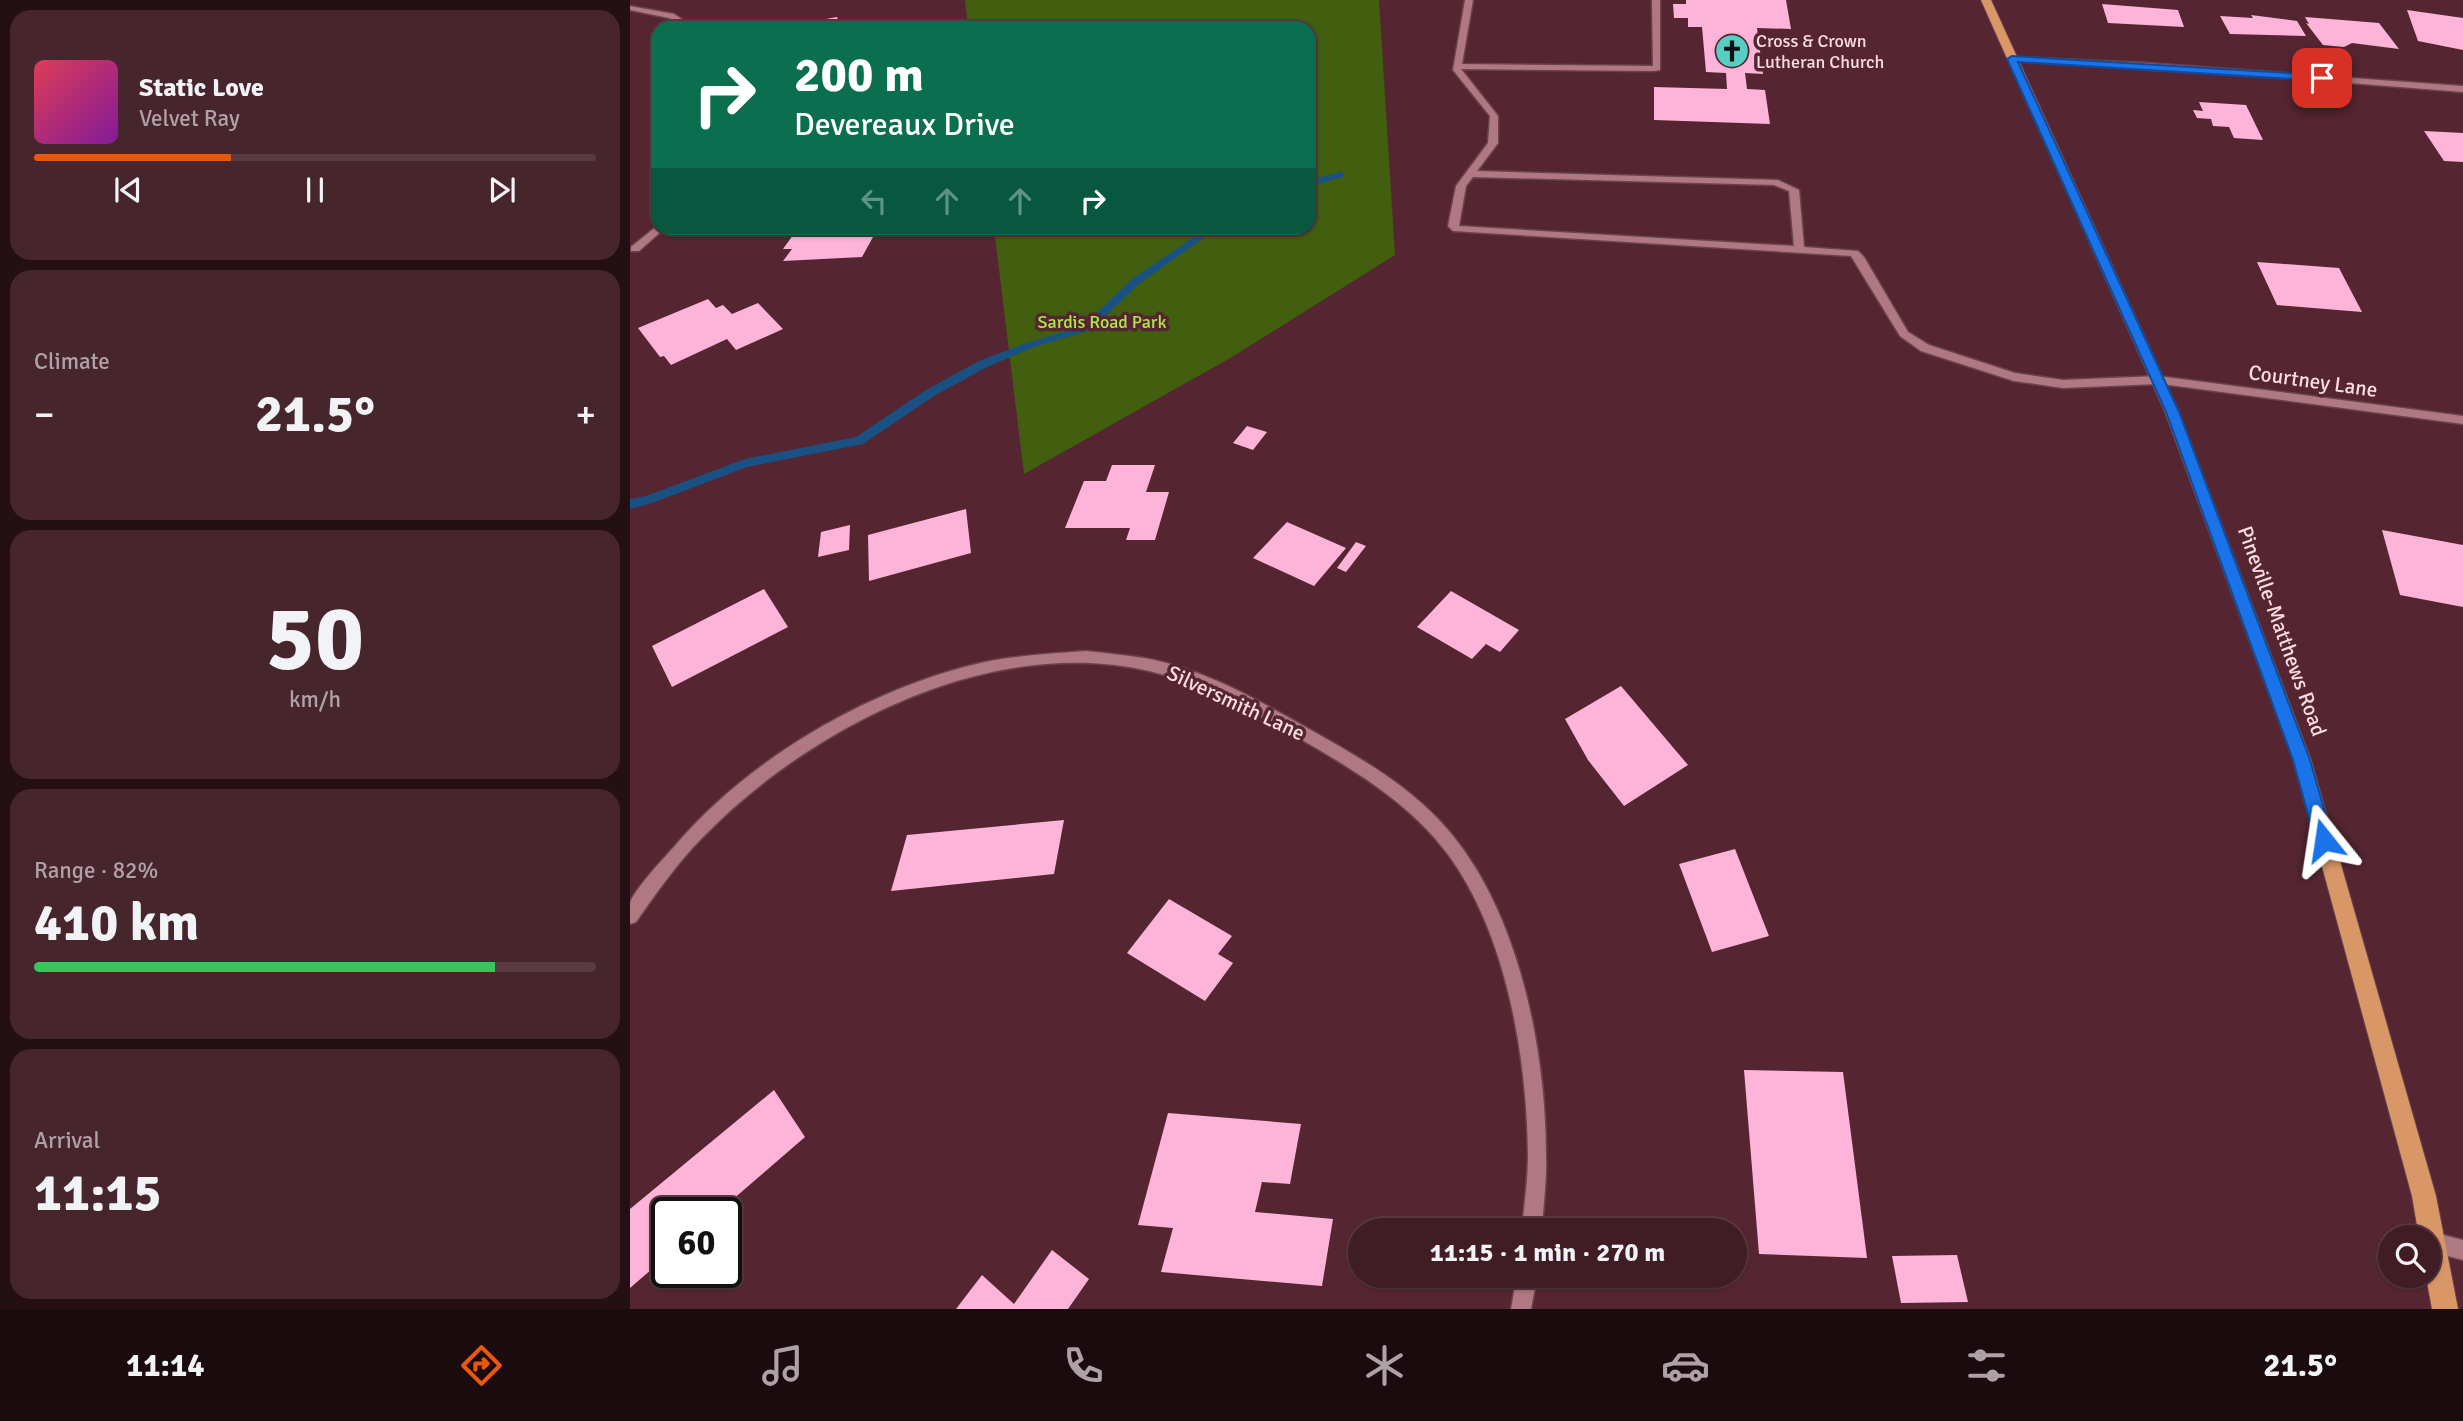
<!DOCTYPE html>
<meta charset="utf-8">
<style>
body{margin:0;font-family:Signika,sans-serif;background:#47252d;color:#f1f3f6;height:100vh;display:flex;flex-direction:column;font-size:26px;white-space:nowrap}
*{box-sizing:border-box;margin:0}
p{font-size:23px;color:#aea1a7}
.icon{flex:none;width:38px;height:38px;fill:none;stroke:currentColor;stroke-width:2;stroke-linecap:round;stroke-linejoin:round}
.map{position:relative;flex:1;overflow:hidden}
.drawer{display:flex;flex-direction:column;gap:10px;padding:10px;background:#230f14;width:630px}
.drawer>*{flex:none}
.hud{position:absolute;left:21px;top:21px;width:665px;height:214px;border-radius:21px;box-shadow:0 2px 5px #0004,0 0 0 2px #593a42;background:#0b6e4f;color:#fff;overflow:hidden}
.buttons{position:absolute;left:1748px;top:1225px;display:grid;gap:14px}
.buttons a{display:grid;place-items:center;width:63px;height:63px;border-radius:50%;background:#401c25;box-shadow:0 2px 5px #0004,0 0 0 2px #593a42;font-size:35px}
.speed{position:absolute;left:21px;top:1197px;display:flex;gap:14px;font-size:35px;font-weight:700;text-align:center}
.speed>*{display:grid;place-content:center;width:91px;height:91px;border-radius:50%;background:#401c25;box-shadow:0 2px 5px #0004,0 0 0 2px #593a42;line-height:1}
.speed .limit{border:4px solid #111;border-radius:10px;background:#fff;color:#111}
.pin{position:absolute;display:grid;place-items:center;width:60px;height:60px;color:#fff;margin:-30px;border-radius:14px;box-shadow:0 4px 10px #0006}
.me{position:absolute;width:77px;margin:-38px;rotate:345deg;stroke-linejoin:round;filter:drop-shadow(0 0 5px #0008)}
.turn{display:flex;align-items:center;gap:24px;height:147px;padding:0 28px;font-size:32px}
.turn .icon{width:91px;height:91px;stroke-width:2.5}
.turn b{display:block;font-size:49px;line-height:60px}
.lanes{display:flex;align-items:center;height:66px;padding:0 28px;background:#0003;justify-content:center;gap:35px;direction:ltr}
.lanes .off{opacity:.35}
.big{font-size:52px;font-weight:800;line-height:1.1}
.drawer .widget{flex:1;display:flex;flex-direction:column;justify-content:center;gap:10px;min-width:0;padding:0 24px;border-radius:21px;background:#47252d}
.drawer .dial{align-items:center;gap:0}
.dial b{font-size:91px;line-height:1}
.song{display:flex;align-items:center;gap:21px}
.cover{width:84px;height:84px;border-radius:10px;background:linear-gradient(135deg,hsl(350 70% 55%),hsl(290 70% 35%))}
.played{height:7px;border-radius:4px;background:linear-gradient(90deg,#ea580c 35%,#593a42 35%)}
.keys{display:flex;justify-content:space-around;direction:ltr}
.heat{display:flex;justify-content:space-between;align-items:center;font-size:38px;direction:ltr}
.charge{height:10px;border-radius:5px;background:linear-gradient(90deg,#34c759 82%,#593a42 0)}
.trip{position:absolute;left:718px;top:1218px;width:399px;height:70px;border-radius:35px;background:#401c25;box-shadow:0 2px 5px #0004,0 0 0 2px #593a42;font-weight:800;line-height:70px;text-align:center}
.dock{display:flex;height:112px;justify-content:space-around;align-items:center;background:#1a0b0f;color:#aea1a7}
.dock .icon{width:49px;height:49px}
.dock .on{color:#ea580c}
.dock b{font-size:32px;color:#f1f3f6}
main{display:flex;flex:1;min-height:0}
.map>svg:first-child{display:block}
.green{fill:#425e0f}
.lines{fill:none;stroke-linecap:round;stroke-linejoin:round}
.stream{fill:#195282;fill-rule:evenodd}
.building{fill:#feb4d9}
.lane-casing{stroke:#6b434c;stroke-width:3}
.street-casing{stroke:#6b434c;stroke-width:3}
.primary-casing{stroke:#6b434c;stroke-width:2}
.lane{fill:#af7882;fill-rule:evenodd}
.street{fill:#af7882;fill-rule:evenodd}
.primary{fill:#d99767;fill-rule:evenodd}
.route{fill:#1a73e8;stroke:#114b97;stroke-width:2}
.labels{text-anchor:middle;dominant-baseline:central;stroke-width:7;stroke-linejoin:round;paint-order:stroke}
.far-poi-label{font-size:18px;fill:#fbdce0;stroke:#552631;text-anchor:start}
.far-park-label{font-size:18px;fill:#ade749;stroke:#552631}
.street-label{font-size:21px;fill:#fbdce0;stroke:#552631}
</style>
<main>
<section class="drawer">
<div class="widget">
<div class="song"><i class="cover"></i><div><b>Static Love</b><p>Velvet Ray</p></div></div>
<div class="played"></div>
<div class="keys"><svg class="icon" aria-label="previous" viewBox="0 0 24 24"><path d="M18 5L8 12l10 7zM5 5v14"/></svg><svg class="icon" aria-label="pause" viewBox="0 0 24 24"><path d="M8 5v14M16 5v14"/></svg><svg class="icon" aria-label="next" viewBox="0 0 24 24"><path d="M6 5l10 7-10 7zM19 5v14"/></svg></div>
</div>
<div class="widget"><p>Climate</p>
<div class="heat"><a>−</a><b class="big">21.5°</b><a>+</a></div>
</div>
<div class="widget dial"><b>50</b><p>km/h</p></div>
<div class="widget"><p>Range · 82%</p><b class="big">410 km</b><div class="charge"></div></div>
<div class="widget"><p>Arrival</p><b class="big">11:15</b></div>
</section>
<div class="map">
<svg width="1833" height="1309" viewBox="0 0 1833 1309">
<rect width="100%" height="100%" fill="#552631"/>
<path class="green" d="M 335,0 L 749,0 L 765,255 L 602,357 L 394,474 L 364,228 L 679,228 L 679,28 L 338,28 Z"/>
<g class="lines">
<path class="stream" d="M 710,172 L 713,173 L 713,177 L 679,186 L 679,180 Z
M 577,228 L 588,228 L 510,283 L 461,330 L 404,347 L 357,367 L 304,396 L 233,444 L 117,467 L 22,503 L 0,509 L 0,499 L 16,496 L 115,459 L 226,437 L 296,390 L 349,361 L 396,343 L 453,326 L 502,279 Z"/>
</g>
<path class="building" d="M 1056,0 L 1156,0 L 1161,29 L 1127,28 L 1133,74 L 1115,73 L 1117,89 L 1135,90 L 1140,124 L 1024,120 L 1024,87 L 1097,89 L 1096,73 L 1076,72 L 1072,27 L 1058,27 L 1058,18 L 1044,18 L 1043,4 L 1056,4 Z
M 1472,4 L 1548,10 L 1554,27 L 1478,23 Z
M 1777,10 L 1833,18 L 1833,50 L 1788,41 Z
M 1621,15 L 1667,21 L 1676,36 L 1600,34 L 1590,16 L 1623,18 Z
M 207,17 L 211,28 L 176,28 L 174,23 Z
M 1675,17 L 1749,23 L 1769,49 L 1722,43 L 1714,47 L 1693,45 L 1676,23 L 1679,24 Z
M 1569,102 L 1616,105 L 1633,140 L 1604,138 L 1599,127 L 1583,126 L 1581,119 L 1567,118 L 1563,110 L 1573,111 Z
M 1794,131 L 1833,133 L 1833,162 L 1814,161 Z
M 175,228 L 231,228 L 225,237 L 243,237 L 232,257 L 153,261 L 162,249 L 153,249 L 163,235 L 170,234 Z
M 1627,262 L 1709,268 L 1732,312 L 1647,305 Z
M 78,299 L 86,308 L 93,305 L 102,314 L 128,303 L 153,329 L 106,350 L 97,339 L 41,365 L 34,356 L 30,357 L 8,328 Z
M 617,426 L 637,432 L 623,450 L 603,443 Z
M 482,465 L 525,465 L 516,492 L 539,492 L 525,540 L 496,540 L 500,528 L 435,528 L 454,481 L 476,481 Z
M 336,509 L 341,553 L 239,581 L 238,535 Z
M 657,522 L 716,548 L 684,586 L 623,558 Z
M 220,525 L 219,550 L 188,557 L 191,532 Z
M 1752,530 L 1833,545 L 1833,607 L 1770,595 Z
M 726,542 L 736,546 L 716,572 L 707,568 Z
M 134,589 L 158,627 L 42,687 L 22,646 Z
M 821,591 L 889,630 L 870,652 L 856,644 L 842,659 L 787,627 Z
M 991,686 L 1058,765 L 994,806 L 958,760 L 935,719 Z
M 434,820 L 424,874 L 261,891 L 277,835 Z
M 1105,849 L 1139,936 L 1082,952 L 1049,864 Z
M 539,899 L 602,936 L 588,954 L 603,963 L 575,1001 L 497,953 Z
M 1114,1070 L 1213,1072 L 1237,1258 L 1129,1254 Z
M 144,1090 L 175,1137 L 87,1213 L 37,1213 L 37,1256 L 0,1288 L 0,1209 Z
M 538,1113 L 671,1124 L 660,1184 L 632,1182 L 625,1212 L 703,1219 L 692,1286 L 531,1272 L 543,1228 L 508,1225 Z
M 422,1250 L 459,1279 L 438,1309 L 326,1309 L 352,1275 L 384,1304 Z
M 1327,1255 L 1338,1302 L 1271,1303 L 1262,1256 Z"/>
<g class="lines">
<g class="lane-casing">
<path id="lane" d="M 835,0 L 843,0 L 832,64 L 1023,66 L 1022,0 L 1030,0 L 1030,70 L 1024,71 L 831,69 L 868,116 L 868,143 L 847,171 L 1148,180 L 1169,190 L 1174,247 L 1228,251 L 1234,257 L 1278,332 L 1299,345 L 1385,373 L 1433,380 L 1528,376 L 1534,380 L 1528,384 L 1433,388 L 1384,381 L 1291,351 L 1270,336 L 1221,256 L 823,231 L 818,226 L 826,186 L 858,143 L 860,116 L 823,70 ZM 843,177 L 1144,185 L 1159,191 L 1164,246 L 829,226 L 836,186 Z"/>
</g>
<g class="street-casing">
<path id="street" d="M 0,6 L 44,14 L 65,28 L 55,28 L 39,18 L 0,10 Z
M 1382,57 L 1515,63 L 1833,86 L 1833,92 L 1515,67 L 1379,61 L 1379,57 Z
M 27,226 L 35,228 L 9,251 L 1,251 L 1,247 Z
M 1528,376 L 1833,416 L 1833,424 L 1524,383 L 1522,380 Z
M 456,651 C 475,653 495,655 514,658 C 572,668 628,700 679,729 C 725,755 772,781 809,820 C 887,901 916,1047 916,1156 C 917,1181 913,1206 912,1230 L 892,1230 C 894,1205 898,1180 898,1156 C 897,1062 879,949 828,869 C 790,809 728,772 667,737 C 620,711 572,683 519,671 C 362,634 181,726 73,837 C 48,862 27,892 6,922 L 0,924 C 0,918 0,909 0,903 C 3,891 33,859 43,848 C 116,762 225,697 334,667 C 374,656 415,654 456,651 Z
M 1802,1232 L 1833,1240 L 1833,1260 L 1799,1251 L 1799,1237 L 1794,1237 Z
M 887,1276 L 907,1276 L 901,1309 L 881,1309 Z"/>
</g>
<g class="primary-casing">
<path id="primary" d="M 1351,0 L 1361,0 L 1549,412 L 1681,760 L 1806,1196 L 1828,1309 L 1802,1309 L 1796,1276 L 1799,1276 L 1799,1237 L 1789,1237 L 1782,1196 L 1663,760 L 1535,412 Z"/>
</g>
<use href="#lane" class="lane"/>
<use href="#street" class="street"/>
<use href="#primary" class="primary"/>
</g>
<path class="route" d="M 1382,56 L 1692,75 L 1697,78 L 1692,81 L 1388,62 L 1549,412 L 1680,760 L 1703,840 L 1700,846 L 1694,849 L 1687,846 L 1685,840 L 1663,760 L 1536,412 L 1377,59 Z"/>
<defs>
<g id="church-disc" transform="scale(1.75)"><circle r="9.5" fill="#56cec4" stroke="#552631"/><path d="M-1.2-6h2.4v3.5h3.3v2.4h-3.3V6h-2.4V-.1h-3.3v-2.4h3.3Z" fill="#111"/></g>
</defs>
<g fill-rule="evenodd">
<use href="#church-disc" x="1102" y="51"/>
</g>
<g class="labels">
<g class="far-poi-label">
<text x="1126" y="41">Cross &amp; Crown<tspan x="1126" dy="21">Lutheran Church</tspan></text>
</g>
<g class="far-park-label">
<text x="472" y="322">Sardis Road Park</text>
</g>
<g class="street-label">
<text transform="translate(1683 381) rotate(8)">Courtney Lane</text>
<text transform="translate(1652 631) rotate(70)">Pineville-Matthews Road</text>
<text transform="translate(606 703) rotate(25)">Silversmith Lane</text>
</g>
</g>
</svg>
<div class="buttons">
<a><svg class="icon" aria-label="search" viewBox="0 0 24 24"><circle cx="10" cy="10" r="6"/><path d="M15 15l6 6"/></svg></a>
</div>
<div class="speed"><div class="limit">60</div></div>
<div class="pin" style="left:1692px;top:78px;background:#d93025"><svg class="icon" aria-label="arrive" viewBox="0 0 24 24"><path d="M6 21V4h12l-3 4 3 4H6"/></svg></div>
<svg class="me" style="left:1694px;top:840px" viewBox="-20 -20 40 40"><path d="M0-17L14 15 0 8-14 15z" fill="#1a73e8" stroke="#fff" stroke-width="4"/></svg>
<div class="trip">11:15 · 1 min · 270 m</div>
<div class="hud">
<div class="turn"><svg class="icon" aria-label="right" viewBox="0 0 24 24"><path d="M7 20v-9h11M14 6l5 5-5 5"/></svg><div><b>200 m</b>Devereaux Drive</div></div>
<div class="lanes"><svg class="icon off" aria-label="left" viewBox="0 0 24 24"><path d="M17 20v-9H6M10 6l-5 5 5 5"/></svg><svg class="icon off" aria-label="ahead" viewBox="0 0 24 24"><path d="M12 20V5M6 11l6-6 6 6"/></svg><svg class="icon off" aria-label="ahead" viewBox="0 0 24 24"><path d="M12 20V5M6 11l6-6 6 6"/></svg><svg class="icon" aria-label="right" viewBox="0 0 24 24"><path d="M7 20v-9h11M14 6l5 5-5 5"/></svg></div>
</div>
</div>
</main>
<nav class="dock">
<b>11:14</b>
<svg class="icon on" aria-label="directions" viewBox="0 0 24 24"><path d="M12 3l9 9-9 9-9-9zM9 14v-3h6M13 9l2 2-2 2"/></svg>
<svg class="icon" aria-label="music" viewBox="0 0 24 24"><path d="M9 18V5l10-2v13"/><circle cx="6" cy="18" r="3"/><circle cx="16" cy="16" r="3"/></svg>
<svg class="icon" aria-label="phone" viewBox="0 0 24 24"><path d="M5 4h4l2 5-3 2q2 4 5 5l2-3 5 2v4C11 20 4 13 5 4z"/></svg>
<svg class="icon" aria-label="climate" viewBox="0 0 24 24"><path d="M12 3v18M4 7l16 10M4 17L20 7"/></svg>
<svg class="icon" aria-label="car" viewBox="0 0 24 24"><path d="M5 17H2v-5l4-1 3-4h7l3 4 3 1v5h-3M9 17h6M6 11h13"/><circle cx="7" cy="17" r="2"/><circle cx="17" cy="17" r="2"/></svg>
<svg class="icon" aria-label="filters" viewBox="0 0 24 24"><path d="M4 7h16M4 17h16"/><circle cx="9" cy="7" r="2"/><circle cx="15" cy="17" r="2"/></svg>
<b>21.5°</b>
</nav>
